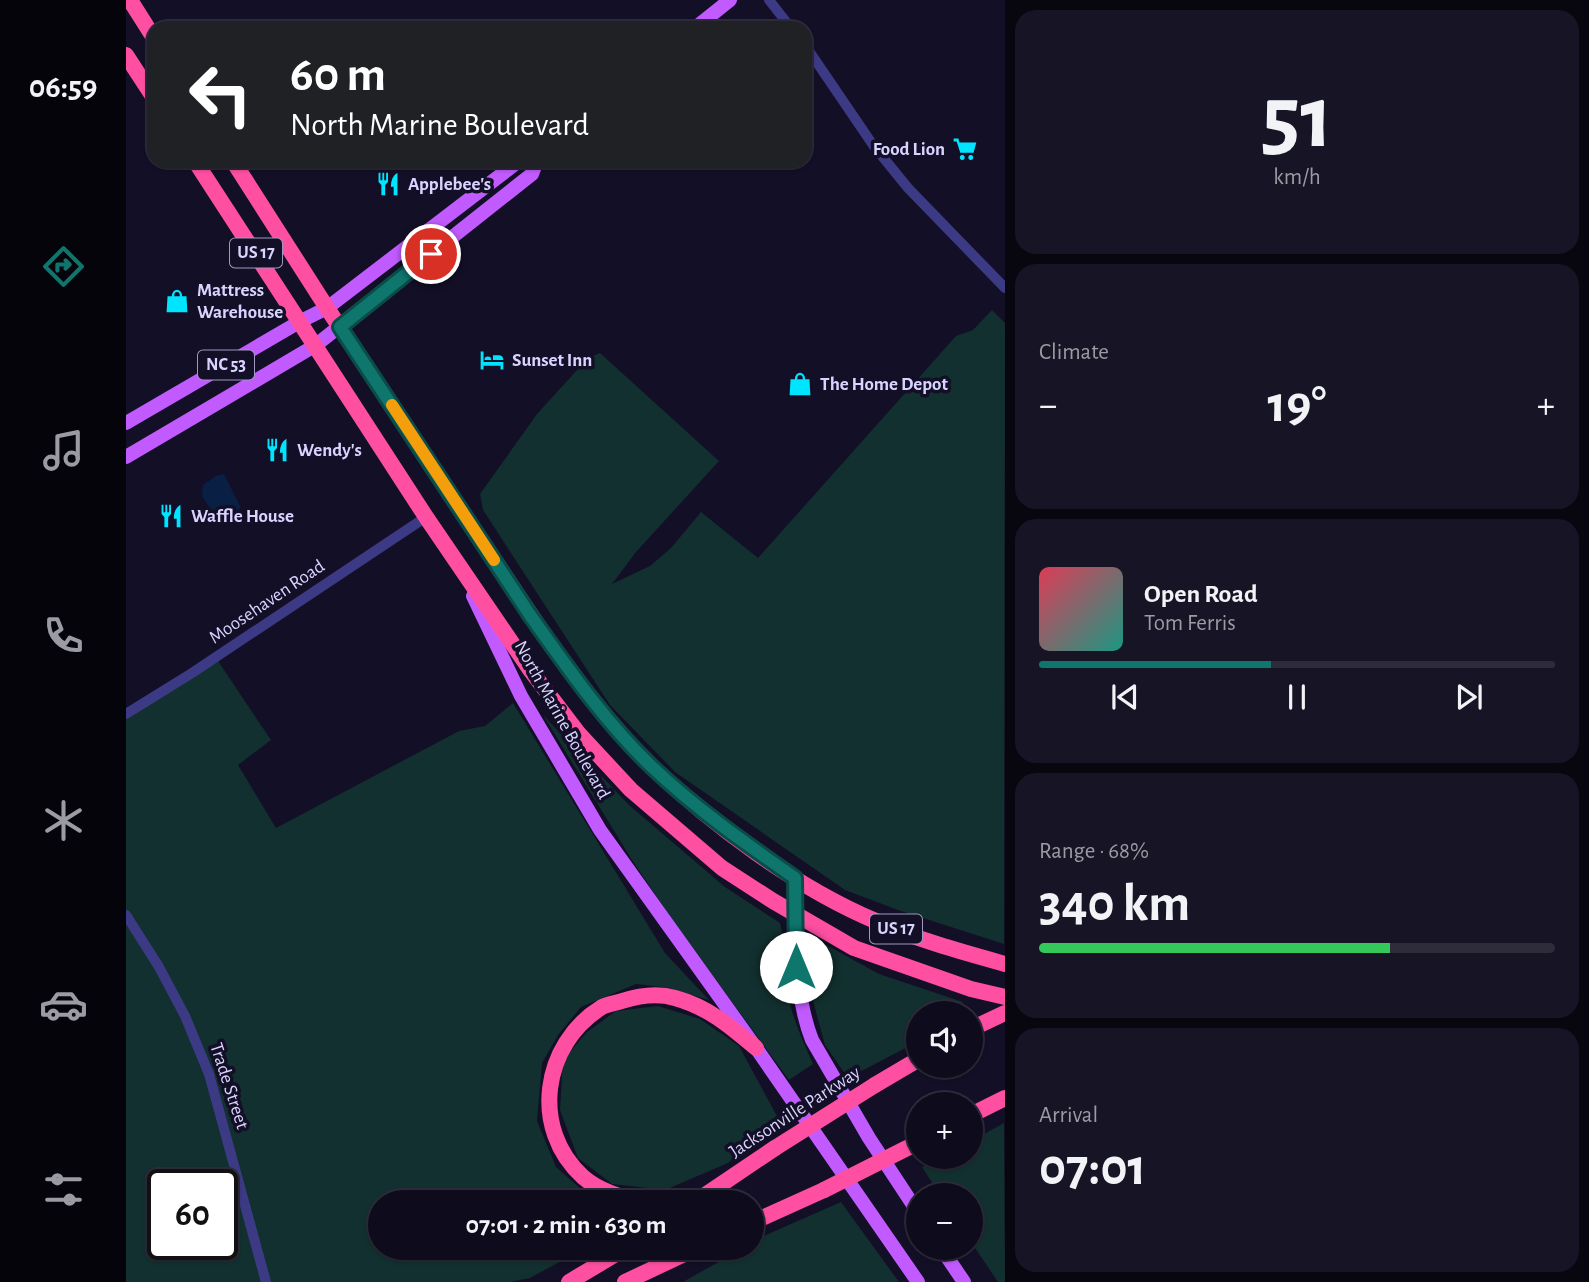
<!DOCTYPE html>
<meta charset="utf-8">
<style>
body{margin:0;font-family:"Alegreya Sans",sans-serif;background:#171425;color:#f1f3f6;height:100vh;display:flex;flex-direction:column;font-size:26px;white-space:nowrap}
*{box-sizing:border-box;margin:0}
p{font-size:23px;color:#9b9ba3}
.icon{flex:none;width:38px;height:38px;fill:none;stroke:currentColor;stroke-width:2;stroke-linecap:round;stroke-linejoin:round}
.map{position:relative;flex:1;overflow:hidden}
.drawer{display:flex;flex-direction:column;gap:10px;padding:10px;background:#08060f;width:584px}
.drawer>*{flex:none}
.hud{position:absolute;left:21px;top:21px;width:665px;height:147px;border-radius:21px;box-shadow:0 2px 5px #0004,0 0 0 2px #2e2b3b;background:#202124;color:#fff;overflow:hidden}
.tools{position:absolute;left:780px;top:1001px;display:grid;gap:14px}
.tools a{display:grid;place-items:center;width:77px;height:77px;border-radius:50%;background:#0e0b1c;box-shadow:0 2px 5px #0004,0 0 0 2px #2e2b3b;font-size:35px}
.speed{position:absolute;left:21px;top:1169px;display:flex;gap:14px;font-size:35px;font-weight:700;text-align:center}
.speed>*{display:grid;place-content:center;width:91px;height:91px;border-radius:50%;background:#0e0b1c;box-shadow:0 2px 5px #0004,0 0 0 2px #2e2b3b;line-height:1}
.speed .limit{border:4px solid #111;border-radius:10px;background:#fff;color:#111}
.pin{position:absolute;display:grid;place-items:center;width:60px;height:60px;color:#fff;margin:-30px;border:4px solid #fff;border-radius:50%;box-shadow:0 2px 7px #0007}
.me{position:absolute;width:77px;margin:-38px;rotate:0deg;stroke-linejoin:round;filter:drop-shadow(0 0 5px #0008)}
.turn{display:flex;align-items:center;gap:24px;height:147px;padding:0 28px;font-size:32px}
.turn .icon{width:91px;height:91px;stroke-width:2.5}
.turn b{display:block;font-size:49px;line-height:60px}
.big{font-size:52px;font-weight:700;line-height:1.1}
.drawer .widget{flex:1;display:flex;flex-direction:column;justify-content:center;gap:10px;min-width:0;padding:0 24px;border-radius:21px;background:#171425}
.drawer .dial{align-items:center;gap:0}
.dial b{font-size:91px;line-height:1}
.song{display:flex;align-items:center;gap:21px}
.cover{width:84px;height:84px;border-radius:10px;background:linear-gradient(135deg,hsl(350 70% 55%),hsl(170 70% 35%))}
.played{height:7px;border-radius:4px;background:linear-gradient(90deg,#0f766e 45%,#2e2b3b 45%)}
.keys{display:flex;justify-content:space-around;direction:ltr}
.heat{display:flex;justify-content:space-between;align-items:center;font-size:38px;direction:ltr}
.charge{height:10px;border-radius:5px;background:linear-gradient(90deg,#34c759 68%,#2e2b3b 0)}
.trip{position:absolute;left:242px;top:1190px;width:396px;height:70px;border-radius:35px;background:#0e0b1c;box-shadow:0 2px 5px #0004,0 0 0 2px #2e2b3b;font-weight:700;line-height:70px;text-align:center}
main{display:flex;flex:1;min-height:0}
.tab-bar{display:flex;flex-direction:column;width:126px;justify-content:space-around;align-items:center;background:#06040b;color:#9b9ba3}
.tab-bar .icon{width:49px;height:49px}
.tab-bar .current{color:#0f766e}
.tab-bar b{font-size:32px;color:#f1f3f6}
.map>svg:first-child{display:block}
.green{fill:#12302f;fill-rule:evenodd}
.water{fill:#0a1f44}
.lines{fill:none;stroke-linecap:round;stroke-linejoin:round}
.minor{stroke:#3d3a85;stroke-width:10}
.major{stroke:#c25bff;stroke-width:14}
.highway{stroke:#ff4fa3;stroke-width:16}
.highway-bridge{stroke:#ff4fa3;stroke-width:16}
.route-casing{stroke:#0a4d48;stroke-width:18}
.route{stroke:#0f766e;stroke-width:12}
.slow{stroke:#f59e0b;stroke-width:12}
.labels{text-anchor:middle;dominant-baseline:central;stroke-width:7;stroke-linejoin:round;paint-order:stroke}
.shield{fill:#130f26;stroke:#9e99be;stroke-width:2}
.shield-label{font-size:18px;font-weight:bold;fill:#d9d4ff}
.poi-label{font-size:19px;font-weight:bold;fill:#d9d4ff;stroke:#130f26;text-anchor:start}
.street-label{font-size:19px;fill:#d9d4ff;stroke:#130f26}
</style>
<main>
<nav class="tab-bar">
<b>06:59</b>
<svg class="icon current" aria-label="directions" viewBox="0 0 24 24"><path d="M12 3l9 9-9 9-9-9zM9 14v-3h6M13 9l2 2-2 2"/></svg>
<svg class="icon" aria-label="music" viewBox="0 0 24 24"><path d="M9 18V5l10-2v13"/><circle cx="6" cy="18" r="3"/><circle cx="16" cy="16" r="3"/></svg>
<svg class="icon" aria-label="phone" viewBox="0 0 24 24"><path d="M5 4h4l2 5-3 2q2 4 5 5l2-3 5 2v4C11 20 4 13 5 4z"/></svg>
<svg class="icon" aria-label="climate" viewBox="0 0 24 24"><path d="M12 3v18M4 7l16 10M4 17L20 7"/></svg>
<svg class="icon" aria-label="car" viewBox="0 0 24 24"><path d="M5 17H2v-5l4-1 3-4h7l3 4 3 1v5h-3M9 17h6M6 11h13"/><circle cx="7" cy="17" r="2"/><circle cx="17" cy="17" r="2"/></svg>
<svg class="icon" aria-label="filters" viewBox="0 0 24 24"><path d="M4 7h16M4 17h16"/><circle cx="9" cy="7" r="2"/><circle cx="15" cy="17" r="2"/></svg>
</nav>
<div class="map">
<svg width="879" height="1282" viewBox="0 0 879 1282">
<rect width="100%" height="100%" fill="#130f26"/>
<path class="green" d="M 866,310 L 879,323 L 878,944 L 772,910 L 719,890 L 549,772 L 484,705 L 357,510 L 354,494 L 411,414 L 462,358 L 474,353 L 593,461 L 510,552 L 486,584 L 524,566 L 545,548 L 575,512 L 632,558 L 830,336 L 847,330 Z
M 90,658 L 145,740 L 112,765 L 150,828 L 333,731 L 359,726 L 387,703 L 539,953 L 583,1000 L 543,988 L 510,984 L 455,1007 L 432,1035 L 416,1063 L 411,1121 L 430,1167 L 456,1190 L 477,1202 L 254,1202 L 254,1248 L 459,1248 L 404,1278 L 384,1282 L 0,1282 L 0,714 ZM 37,1185 L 96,1185 L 96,1244 L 37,1244 Z
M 417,715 L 503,805 L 599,887 L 654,923 C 660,947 658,971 662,995 C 667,1020 677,1041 687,1064 L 663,1080 L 545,918 L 506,860 Z
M 682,939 L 693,941 L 753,974 L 837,1002 L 832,1013 L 793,1013 L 793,1041 L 722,1078 L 699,1045 L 684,990 Z
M 532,1006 L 574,1019 L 613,1046 L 652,1118 L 602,1163 L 539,1190 L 486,1184 L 452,1158 L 434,1110 L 437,1060 L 461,1032 L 490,1011 Z
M 878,1123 L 879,1282 L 872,1282 L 845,1242 L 845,1195 L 814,1195 L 796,1167 L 816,1157 L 845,1157 L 845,1141 Z
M 715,1202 L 773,1282 L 557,1282 L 617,1248 L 625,1248 L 625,1243 L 631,1239 Z"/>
<path class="water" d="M 98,474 L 115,508 L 100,520 L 89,516 L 76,496 L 77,485 L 90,476 Z"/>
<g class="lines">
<path class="minor" d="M 643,0 L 665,28
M 679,45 L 747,145 L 782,188 L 879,288
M 0,714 L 66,673 L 300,517
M 0,915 L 33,967 L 59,1016 L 83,1074 L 140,1282"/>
<path class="major" d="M 569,28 L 604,0
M 0,423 L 175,321 L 201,308 L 393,161
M 0,457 L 190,345 L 406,174 L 411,161
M 347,596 L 395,696 L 474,830 L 630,1048 L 792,1282
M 669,878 C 672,934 666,988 686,1040 L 743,1138 L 793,1214
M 815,1248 L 838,1282"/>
<path class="highway" d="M 4,0 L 28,38
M 0,55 L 28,98
M 69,161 L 300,517 L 405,671 L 453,734 L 505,790 L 596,868 L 647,901 L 728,948 L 845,989 L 879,997
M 107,161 L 201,308 L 405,615 C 440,667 478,721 524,765 C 587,826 671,888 752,922 C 792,940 836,952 879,964
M 845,1029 L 879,1013
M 749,1085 L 793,1059
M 845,1115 L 879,1098
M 515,1202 C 495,1197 473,1191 457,1177 C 404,1129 416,1044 476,1007 C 481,1004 490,1003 496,1001 C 512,996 532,993 549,998 C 582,1007 604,1026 630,1048
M 542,1202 L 574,1199
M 569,1202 L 649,1148
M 625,1223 L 698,1190
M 443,1282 L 500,1248
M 499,1282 L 571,1248"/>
<path class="highway-bridge" d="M 649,1148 L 749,1085
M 698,1190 L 793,1142"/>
</g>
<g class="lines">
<g class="route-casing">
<path id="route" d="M 305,254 L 214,327 L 404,615 C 441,667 479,722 525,766 C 570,809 619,843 669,878 L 670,967"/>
</g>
<use href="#route" class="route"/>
<path class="slow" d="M 266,405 L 368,560"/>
</g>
<defs>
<g id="supermarket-bare" transform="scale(1.89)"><path d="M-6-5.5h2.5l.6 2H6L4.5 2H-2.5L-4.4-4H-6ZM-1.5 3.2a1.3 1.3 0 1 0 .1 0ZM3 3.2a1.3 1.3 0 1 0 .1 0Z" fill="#00e5ff" stroke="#130f26" stroke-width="2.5" paint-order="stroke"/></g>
<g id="restaurant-bare" transform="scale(1.89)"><path d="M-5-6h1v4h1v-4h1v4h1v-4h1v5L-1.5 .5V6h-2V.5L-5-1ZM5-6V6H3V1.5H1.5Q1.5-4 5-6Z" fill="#00e5ff" stroke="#130f26" stroke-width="2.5" paint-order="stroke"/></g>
<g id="shop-bare" transform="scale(1.89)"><path d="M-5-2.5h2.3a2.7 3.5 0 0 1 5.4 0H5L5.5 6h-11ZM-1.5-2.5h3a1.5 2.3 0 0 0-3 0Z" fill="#00e5ff" stroke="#130f26" stroke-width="2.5" paint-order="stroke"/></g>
<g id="hotel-bare" transform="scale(1.89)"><path d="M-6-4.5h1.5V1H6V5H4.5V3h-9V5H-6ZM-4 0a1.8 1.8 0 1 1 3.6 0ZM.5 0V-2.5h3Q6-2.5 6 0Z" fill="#00e5ff" stroke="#130f26" stroke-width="2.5" paint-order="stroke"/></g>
</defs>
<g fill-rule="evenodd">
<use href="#supermarket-bare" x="839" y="149"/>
<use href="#restaurant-bare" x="262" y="184"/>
<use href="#shop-bare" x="51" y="301"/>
<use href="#hotel-bare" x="366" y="360"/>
<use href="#shop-bare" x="674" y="384"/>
<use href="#restaurant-bare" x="151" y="450"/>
<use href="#restaurant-bare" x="45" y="516"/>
</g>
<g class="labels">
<g class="shield">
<rect x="104" y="238.5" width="52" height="29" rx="5"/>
<rect x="72" y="350.5" width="56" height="29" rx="5"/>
<rect x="744" y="914.5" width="52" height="29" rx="5"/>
</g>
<g class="shield-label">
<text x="130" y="253">US 17</text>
<text x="100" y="365">NC 53</text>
<text x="770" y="929">US 17</text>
</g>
<g class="poi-label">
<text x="819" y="149" text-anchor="end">Food Lion</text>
<text x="282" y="184">Applebee's</text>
<text x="71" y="290">Mattress<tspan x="71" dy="22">Warehouse</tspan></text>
<text x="386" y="360">Sunset Inn</text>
<text x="694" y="384">The Home Depot</text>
<text x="171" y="450">Wendy's</text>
<text x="65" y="516">Waffle House</text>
</g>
<g class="street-label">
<text transform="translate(141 602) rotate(-34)">Moosehaven Road</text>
<text transform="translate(436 720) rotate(61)">North Marine Boulevard</text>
<text transform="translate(103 1086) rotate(72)">Trade Street</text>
<text transform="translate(669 1112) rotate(-33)">Jacksonville Parkway</text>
</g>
</g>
</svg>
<div class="tools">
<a><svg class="icon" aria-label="sound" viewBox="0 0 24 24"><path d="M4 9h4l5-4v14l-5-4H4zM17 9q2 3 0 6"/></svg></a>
<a>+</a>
<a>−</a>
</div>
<div class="speed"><div class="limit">60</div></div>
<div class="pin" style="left:305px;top:254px;background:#d93025"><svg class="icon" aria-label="arrive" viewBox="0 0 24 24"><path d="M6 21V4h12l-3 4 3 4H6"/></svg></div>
<svg class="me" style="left:670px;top:967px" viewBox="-20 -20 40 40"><circle r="19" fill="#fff"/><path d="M0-13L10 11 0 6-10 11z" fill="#0f766e"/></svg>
<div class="trip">07:01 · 2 min · 630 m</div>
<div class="hud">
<div class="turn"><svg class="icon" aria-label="left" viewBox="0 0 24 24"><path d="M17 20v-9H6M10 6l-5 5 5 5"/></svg><div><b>60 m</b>North Marine Boulevard</div></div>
</div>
</div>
<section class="drawer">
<div class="widget dial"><b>51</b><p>km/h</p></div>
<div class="widget"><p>Climate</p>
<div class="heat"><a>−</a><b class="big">19°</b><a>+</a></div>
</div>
<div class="widget">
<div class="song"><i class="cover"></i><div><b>Open Road</b><p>Tom Ferris</p></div></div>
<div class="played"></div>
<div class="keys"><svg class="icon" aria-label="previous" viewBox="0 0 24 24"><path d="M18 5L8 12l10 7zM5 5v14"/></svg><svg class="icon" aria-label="pause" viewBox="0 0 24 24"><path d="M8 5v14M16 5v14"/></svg><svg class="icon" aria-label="next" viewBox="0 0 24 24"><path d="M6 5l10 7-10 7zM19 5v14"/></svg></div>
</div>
<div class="widget"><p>Range · 68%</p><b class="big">340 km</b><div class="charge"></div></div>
<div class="widget"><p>Arrival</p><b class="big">07:01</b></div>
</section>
</main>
